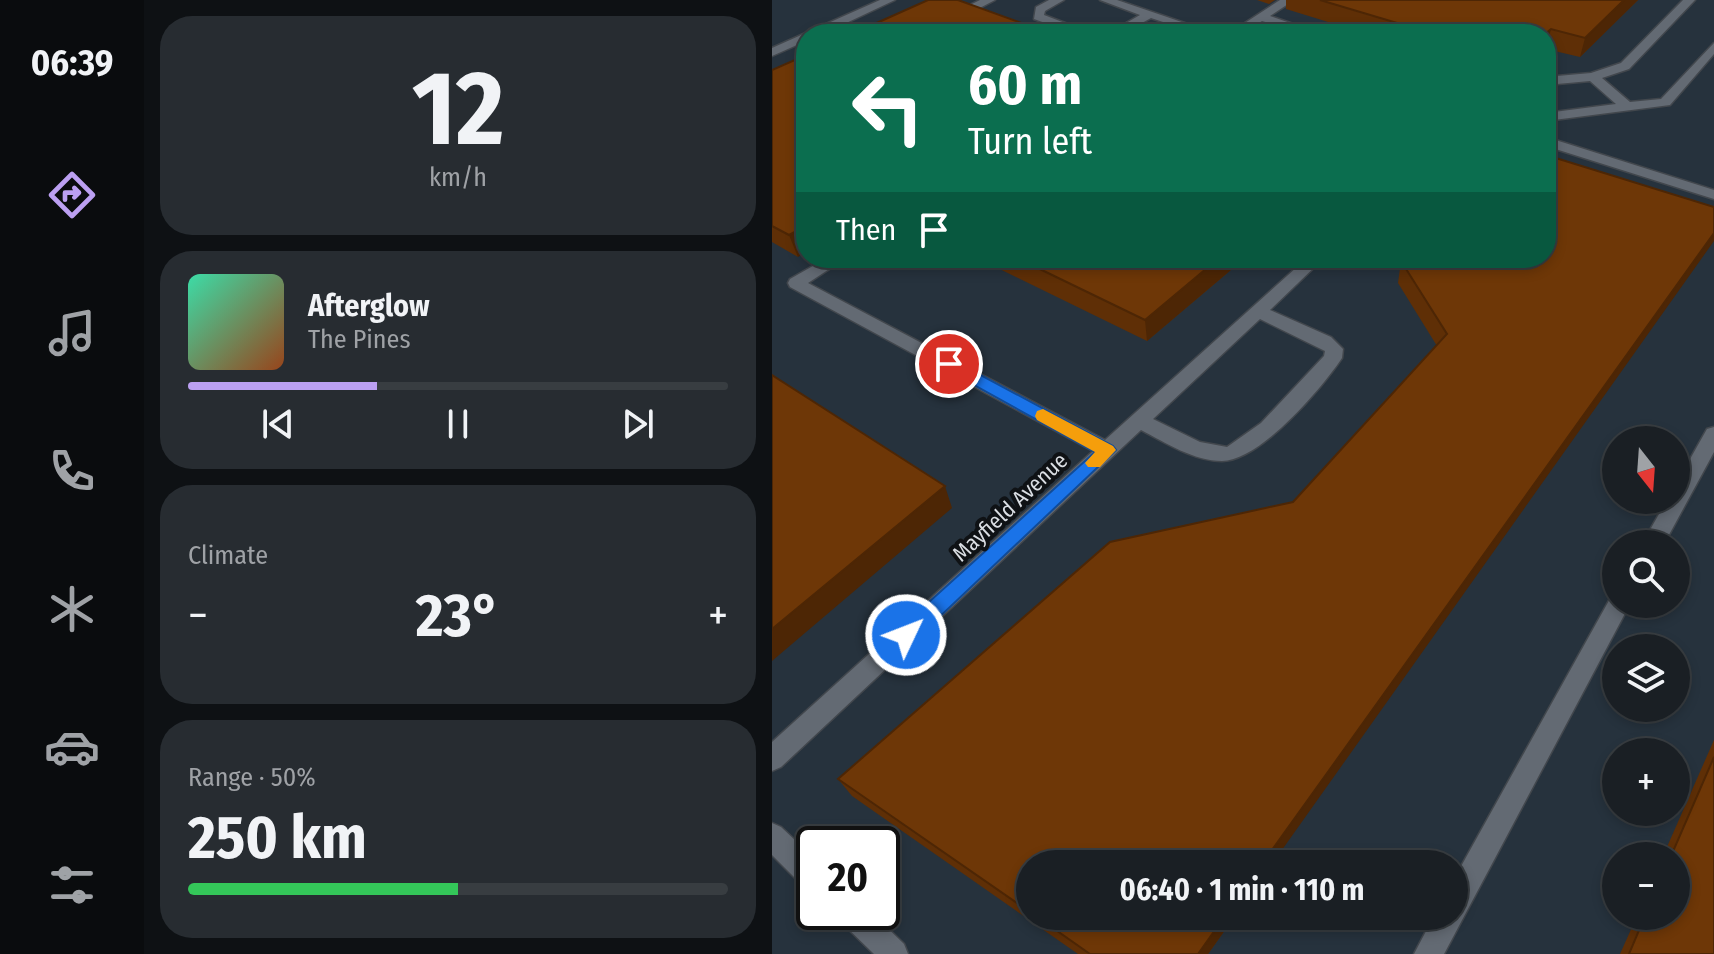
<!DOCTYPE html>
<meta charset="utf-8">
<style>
body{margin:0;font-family:"Fira Sans Condensed",sans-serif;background:#272c31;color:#f1f3f6;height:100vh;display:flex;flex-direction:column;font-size:30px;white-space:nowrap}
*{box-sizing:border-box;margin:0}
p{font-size:26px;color:#9fa2a6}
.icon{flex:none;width:44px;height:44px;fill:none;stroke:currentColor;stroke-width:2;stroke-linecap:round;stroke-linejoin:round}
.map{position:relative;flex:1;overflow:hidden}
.drawer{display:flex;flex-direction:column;gap:16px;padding:16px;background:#0e1114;width:628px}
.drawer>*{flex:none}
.hud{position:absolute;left:24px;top:24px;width:760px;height:244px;border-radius:32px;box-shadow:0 4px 12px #0003,0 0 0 2px #383d41;background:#0b6e4f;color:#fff;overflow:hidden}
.needle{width:52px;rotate:163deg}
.buttons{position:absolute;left:830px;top:426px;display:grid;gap:16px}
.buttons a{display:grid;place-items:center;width:88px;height:88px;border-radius:50%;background:#1a1f24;box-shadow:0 4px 12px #0003,0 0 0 2px #383d41;font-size:40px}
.speed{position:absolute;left:24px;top:826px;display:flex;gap:16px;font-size:40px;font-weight:700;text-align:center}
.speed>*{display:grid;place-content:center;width:104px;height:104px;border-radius:50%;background:#1a1f24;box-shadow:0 4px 12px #0003,0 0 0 2px #383d41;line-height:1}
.speed .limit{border:4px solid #111;border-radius:12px;background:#fff;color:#111}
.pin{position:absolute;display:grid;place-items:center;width:68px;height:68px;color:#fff;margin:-34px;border:4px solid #fff;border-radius:50%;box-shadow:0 2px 8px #0007}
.me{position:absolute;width:88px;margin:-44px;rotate:47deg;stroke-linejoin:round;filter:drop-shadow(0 0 6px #0008)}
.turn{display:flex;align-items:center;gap:28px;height:168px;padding:0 40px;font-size:36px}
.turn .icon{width:104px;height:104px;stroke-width:2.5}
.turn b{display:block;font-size:56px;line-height:68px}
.then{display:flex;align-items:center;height:76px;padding:0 40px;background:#0003;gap:16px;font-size:30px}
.big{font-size:60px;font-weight:700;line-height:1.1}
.drawer .tile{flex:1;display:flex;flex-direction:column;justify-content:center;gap:12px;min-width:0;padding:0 28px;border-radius:32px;background:#272c31}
.drawer .dial{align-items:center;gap:0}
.dial b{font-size:104px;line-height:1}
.song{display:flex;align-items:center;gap:24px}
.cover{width:96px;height:96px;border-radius:12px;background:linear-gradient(135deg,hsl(160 70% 55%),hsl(20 70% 35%))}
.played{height:8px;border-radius:4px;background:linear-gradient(90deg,#bca0f2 35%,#383d41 35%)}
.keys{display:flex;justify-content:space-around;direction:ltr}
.heat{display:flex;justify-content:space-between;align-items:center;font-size:44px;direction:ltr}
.charge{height:12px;border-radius:6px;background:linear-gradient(90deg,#34c759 50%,#383d41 0)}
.trip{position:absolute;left:244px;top:850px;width:452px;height:80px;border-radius:40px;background:#1a1f24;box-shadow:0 4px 12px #0003,0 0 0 2px #383d41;font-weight:700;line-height:80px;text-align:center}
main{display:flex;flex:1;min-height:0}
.tab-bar{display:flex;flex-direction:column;width:144px;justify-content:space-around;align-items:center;background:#0a0c0e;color:#9fa2a6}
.tab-bar .icon{width:56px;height:56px}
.tab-bar .on{color:#bca0f2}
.tab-bar b{font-size:36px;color:#f1f3f6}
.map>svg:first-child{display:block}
.built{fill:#26323d;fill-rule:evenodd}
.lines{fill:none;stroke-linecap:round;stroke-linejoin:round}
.service-casing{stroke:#42474d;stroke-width:3}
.service{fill:#636a73;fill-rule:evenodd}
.wall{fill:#5f2f06}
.shaded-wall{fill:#4d2605}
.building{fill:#6e3707;stroke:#4d2605;stroke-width:2}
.route{fill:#1a73e8;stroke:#114b97;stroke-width:2}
.slow{fill:#f59e0b}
.labels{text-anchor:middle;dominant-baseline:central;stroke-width:8;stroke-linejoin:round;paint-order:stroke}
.street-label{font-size:22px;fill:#dadee3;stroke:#0f1215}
</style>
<main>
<nav class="tab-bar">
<b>06:39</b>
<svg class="icon on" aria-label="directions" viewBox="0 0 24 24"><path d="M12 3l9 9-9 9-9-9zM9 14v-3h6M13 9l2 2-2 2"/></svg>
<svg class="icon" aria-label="music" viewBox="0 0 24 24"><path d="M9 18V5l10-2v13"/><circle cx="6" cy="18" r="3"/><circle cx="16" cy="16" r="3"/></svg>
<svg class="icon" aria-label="phone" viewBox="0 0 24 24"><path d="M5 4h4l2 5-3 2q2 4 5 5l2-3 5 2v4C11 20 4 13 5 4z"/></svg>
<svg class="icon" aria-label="climate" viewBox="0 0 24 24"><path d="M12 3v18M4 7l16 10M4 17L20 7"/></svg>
<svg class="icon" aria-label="car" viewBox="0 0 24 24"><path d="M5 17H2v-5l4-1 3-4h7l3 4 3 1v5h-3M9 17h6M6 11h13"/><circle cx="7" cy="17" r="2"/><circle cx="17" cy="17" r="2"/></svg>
<svg class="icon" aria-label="filters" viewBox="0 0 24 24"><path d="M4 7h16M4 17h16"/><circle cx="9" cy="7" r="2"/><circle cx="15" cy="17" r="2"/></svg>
</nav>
<section class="drawer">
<div class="tile dial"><b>12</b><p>km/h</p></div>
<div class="tile">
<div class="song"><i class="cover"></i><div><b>Afterglow</b><p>The Pines</p></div></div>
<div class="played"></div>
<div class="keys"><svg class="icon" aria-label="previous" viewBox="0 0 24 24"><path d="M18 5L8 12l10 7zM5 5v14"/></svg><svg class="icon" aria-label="pause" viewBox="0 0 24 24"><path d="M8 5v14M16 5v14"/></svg><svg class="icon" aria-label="next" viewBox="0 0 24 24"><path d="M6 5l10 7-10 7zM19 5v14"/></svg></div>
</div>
<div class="tile"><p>Climate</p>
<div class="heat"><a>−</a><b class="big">23°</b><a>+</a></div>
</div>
<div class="tile"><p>Range · 50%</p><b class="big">250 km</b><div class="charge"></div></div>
</section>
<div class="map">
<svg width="942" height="954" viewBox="0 0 942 954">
<rect width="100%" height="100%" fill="#232930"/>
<path class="built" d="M 0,0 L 942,0 L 942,954 L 0,954 ZM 34,34 L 774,34 L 774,258 L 34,258 ZM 844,440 L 904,440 L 904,500 L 844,500 ZM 844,544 L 904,544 L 904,604 L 844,604 ZM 844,648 L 904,648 L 904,708 L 844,708 ZM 844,752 L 904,752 L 904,812 L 844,812 ZM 42,844 L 110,844 L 110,912 L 42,912 ZM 844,856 L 904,856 L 904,916 L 844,916 ZM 258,864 L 682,864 L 682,916 L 258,916 Z"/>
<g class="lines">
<g class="service-casing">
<path id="service" d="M 108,0 L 123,0 L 51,34 L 34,34 L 34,41 L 0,56 L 0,48 Z
M 208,0 L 223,0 L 204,10 L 196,10 L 196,6 Z
M 277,0 L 292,0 L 273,11 L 272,15 L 322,34 L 304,34 L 262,19 L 264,7 Z
M 328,0 L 345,0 L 445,34 L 427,34 L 379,18 L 350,34 L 335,34 L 368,15 Z
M 508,0 L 522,0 L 498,16 L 550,34 L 532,34 L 490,21 L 470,34 L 456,34 Z
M 911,0 L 923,0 L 857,69 L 830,78 L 858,102 L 889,99 L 942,43 L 942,54 L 898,105 L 774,121 L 774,113 L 844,104 L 818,81 L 774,85 L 774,77 L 819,73 L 849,63 Z
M 774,137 L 942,190 L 942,199 L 774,146 Z
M 55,258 L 74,258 L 36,283 L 333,440 L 535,258 L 552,258 L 498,310 L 559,337 L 571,349 L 570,358 C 550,388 488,461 450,461 C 422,461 394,443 369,430 L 9,767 L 0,771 L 0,742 L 321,451 L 18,287 L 16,283 L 18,279 ZM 488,319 L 553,351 L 552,356 L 489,423 L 455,447 L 428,442 L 381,419 Z
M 942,427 L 942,452 L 892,544 L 870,544 L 895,500 L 904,500 L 904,484 L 935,429 Z
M 844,596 L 844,604 L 858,604 L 672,954 L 642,954 L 662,916 L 682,916 L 682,879 L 839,597 Z
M 0,823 L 9,827 L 42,858 L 42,891 L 32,887 L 0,855 Z
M 65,912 L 99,912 L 132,944 L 136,954 L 102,954 L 69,922 Z"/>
</g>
<use href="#service" class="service"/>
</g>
<path class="wall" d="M 485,0 L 503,0 L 497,4 Z
M 514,0 L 866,0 L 808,57 L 774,49 L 774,34 L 595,34 L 514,9 Z
M 0,70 L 26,257 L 0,242 Z
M 942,207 L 258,864 L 258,916 L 463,916 L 436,954 L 306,954 L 80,796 L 66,779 L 521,502 L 665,346 L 626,283 L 629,261 Z
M 205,258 L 473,258 L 375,341 Z
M 942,740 L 942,954 L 848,954 L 865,916 L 904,916 L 904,856 L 891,856 Z"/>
<path class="shaded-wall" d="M 852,0 L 866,0 L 808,57 L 813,38 Z
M 779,29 L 774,48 L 774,34 L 773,34 Z
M 34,226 L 34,252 L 26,257 L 17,235 Z
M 942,233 L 942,241 L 500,864 L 490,864 Z
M 447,258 L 473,258 L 375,341 L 373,320 Z
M 173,486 L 180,508 L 0,661 L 0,629 Z
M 453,916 L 463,916 L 436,954 L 426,954 Z"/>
<path class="building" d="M 156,0 L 186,0 L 280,34 L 80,34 Z
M 548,0 L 852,0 L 813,38 L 779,29 L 773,34 L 731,34 L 727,33 L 725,34 L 662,34 Z
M 34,55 L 34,226 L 17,235 L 0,226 L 0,70 Z
M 774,155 L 942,207 L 942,233 L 490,864 L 258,864 L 258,912 L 66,779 L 338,542 L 521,502 L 675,334 L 629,261 L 632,258 L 774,258 Z
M 245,258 L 447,258 L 373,320 Z
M 0,375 L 173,486 L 0,629 Z
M 942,757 L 942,954 L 857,954 L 873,916 L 904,916 L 904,856 L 899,856 Z
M 264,916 L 453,916 L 426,954 L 318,954 Z"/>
<path class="route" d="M 177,358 L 341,446 L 344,450 L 141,642 L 134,644 L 127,642 L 124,635 L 127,629 L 323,452 L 171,368 L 171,360 Z"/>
<path class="slow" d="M 271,409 L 341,446 L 344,450 L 328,467 L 316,467 L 313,463 L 323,452 L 265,420 L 263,416 L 265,411 Z"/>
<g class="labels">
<g class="street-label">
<text transform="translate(238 507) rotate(-43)">Mayfield Avenue</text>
</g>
</g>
</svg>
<div class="buttons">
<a><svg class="needle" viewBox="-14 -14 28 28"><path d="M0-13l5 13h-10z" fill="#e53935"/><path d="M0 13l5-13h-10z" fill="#9fa2a6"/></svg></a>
<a><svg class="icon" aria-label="search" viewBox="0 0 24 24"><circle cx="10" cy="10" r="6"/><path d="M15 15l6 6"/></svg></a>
<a><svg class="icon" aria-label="layers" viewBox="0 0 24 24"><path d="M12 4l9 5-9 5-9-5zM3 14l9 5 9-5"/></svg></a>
<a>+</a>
<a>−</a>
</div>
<div class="speed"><div class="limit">20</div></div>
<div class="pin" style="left:177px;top:364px;background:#d93025"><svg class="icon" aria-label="arrive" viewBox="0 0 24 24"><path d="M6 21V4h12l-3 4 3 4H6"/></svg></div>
<svg class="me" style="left:134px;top:635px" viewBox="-20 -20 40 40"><circle r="17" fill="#1a73e8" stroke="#fff" stroke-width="3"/><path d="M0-11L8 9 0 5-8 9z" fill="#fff"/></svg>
<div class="trip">06:40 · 1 min · 110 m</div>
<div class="hud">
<div class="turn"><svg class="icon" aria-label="left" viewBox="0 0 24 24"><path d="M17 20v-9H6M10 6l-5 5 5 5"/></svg><div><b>60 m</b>Turn left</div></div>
<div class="then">Then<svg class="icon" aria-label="arrive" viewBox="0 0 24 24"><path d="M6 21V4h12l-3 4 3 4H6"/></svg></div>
</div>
</div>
</main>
